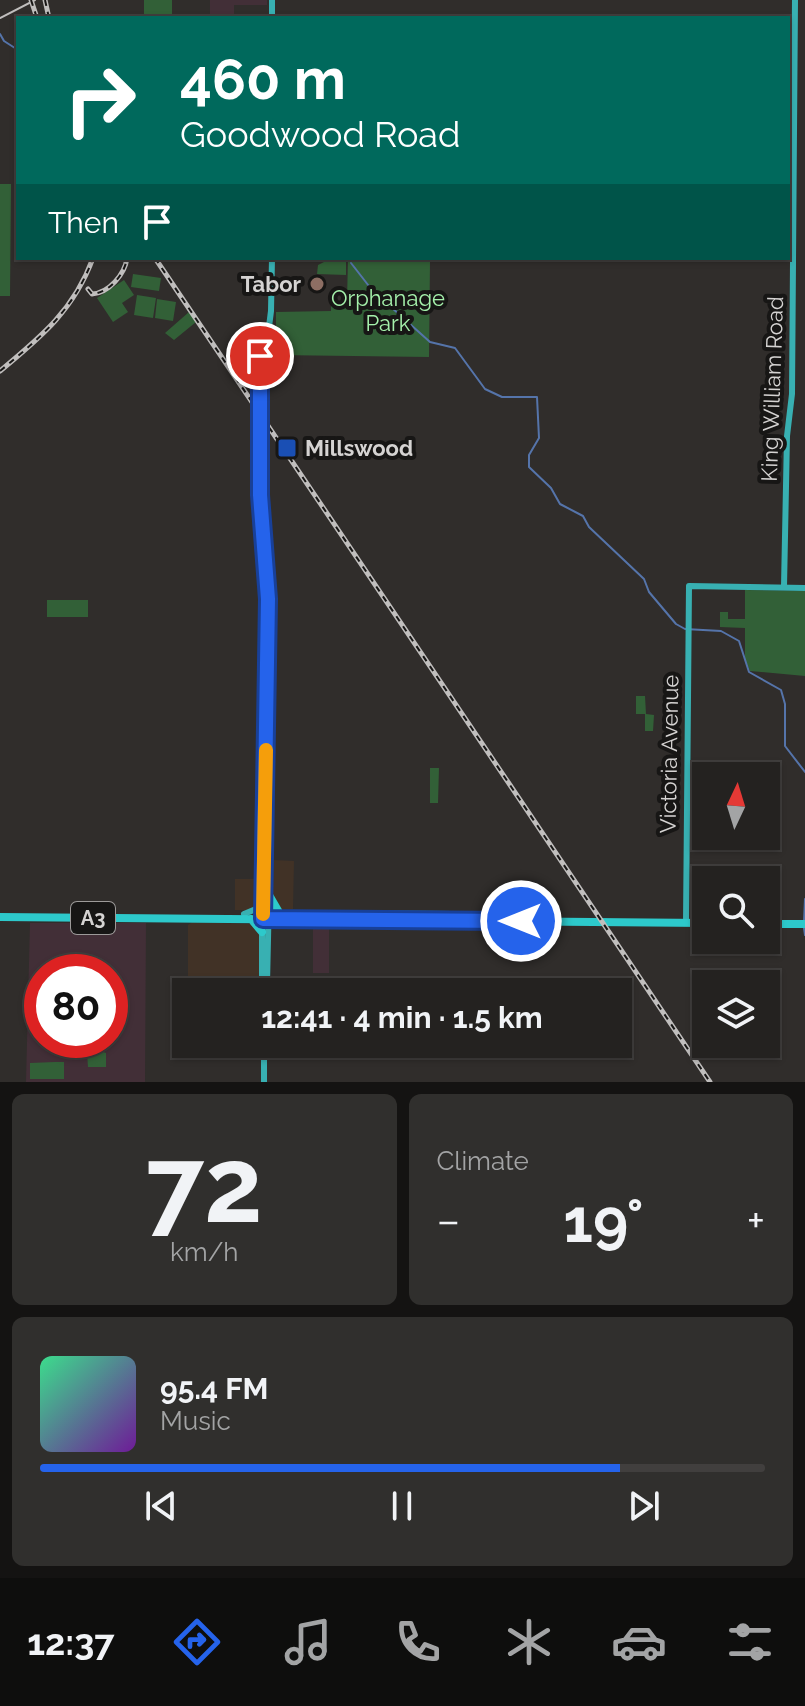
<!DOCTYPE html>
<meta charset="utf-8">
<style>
body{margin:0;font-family:Raleway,sans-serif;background:#302f2d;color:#f1f3f6;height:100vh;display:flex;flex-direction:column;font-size:30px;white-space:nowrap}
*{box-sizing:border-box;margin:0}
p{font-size:26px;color:#a3a4a5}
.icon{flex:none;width:44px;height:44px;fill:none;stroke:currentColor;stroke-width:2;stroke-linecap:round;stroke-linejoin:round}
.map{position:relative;height:1082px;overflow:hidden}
.sheet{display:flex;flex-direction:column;gap:12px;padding:12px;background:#141312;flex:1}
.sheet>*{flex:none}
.top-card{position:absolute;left:16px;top:16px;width:774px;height:244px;border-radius:0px;box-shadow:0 2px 6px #0004,0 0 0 2px #413f3e;background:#00695c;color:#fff;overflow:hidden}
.needle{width:52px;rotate:4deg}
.tools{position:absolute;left:692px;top:762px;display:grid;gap:16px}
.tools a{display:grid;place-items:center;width:88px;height:88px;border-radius:0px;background:#242220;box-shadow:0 2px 6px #0004,0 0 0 2px #413f3e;font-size:40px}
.speed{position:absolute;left:24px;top:954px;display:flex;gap:16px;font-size:40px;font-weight:700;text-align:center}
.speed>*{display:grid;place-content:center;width:104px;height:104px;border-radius:50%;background:#242220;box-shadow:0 2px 6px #0004,0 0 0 2px #413f3e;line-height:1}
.speed .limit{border:12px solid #d22;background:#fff;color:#111}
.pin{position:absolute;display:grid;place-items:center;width:68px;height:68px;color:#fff;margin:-34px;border:4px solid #fff;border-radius:50%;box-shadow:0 2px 8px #0007}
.me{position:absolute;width:88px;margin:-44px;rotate:270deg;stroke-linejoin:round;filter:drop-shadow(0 0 6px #0008)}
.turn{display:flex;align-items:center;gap:28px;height:168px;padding:0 32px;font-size:36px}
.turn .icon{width:104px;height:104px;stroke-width:2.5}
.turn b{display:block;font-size:56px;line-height:68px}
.then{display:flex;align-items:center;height:76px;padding:0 32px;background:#0003;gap:16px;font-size:30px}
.big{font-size:60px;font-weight:700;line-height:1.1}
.sheet .widget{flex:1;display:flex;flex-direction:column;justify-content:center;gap:12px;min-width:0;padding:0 28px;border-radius:12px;background:#302f2d}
.sheet .dial{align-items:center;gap:0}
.dial b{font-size:104px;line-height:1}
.song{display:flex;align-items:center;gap:24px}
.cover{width:96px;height:96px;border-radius:12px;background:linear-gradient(135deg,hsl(150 70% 55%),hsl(280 70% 35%))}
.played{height:8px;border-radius:4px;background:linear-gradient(90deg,#2563eb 80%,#413f3e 80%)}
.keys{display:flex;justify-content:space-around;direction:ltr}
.heat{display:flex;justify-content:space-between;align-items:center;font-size:44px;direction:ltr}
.sheet .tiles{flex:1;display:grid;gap:12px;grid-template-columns:1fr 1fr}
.widget:last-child{grid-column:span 2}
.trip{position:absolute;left:172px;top:978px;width:460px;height:80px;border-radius:0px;background:#242220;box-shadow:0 2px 6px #0004,0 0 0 2px #413f3e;font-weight:700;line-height:80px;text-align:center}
.tab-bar{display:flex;height:128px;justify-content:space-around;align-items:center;background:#0e0e0d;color:#a3a4a5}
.tab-bar .icon{width:56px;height:56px}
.tab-bar .on{color:#2563eb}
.tab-bar b{font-size:36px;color:#f1f3f6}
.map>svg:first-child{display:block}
.commercial{fill:#413226}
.education{fill:#422f37;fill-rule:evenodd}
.green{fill:#326037}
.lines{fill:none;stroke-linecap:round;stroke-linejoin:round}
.stream{stroke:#5574aa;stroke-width:2}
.major{stroke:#38b0b2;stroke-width:6}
.highway{stroke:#2dc9cb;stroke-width:8}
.tram{stroke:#c0bebd;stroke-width:2}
.rail-casing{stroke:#c0bebd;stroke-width:5}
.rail{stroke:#171615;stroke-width:2;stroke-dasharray:6;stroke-linecap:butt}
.route-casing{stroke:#184099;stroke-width:20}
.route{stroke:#2563eb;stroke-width:14}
.slow{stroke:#f59e0b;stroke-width:14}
.education-dot{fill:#8d6e63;stroke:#171615;stroke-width:3}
.transit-dot{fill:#1a4fb4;stroke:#171615;stroke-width:3}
.labels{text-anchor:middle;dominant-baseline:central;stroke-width:8;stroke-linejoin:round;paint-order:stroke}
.shield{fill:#171615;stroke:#9c9a99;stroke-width:2}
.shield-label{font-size:20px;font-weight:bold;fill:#d5d3d2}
.poi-label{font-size:22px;font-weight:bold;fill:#d5d3d2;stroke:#171615;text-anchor:end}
.park-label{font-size:22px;fill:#a5f1ab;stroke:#171615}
.street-label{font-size:22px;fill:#d5d3d2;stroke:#171615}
</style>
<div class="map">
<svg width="805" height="1082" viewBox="0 0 805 1082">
<rect width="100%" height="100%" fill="#302d2b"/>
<path class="commercial" d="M 274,860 L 294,861 L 293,909 L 280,909 L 273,895 Z
M 235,879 L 261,879 L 260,904 L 249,910 L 235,910 Z
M 192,922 L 253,924 L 259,932 L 260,992 L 188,992 L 188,925 Z
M 187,1044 L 260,1044 L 260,1058 L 190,1060 L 187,1059 Z"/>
<path class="education" d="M 210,0 L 267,0 L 267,5 L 234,5 L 234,18 L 210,18 Z
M 30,923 L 146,923 L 145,1082 L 26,1082 ZM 42,972 L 110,972 L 110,1040 L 42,1040 Z
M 313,924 L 329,924 L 329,973 L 313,973 Z"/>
<path class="green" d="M 144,0 L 172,0 L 172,18 L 144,18 Z
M 0,184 L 11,184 L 10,296 L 0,296 Z
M 313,258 L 346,258 L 346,275 L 317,274 L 318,265 L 324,262 L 315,261 Z
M 348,258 L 427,259 L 430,262 L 429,357 L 276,355 L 276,312 L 331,311 L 331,301 L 347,301 Z
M 133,274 L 161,278 L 159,291 L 131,287 Z
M 124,280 L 134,295 L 122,303 L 128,312 L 113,322 L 97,298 Z
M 137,295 L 156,298 L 153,318 L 134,315 Z
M 157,299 L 176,302 L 173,321 L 155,318 Z
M 189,312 L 196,322 L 174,340 L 165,333 Z
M 745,590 L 805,591 L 805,676 L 750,671 L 745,659 L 745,628 L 720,627 L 720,612 L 728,612 L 728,619 L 745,619 Z
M 47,600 L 88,600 L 88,617 L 47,617 Z
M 636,696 L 645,696 L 646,714 L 654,715 L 653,731 L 645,731 L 645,714 L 636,714 Z
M 430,768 L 439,768 L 438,803 L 430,803 Z
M 101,1051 L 106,1053 L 106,1067 L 88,1067 L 87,1053 Z
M 55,1062 L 64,1062 L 64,1079 L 30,1079 L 30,1063 Z"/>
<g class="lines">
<path class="stream" d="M 0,34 L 4,41 L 18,50
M 351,263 L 372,290 L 430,342 L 455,348 L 485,389 L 502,397 L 537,397 L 539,438 L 529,455 L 529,467 L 551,488 L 560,504 L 583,516 L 589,527 L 644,579 L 649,592 L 676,624 L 685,629 L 721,631 L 739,641 L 749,672 L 781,690 L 785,704 L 785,746 L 805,772
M 804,922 L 805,899
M 804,928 L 805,935"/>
<path class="major" d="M 272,18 L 272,0
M 260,411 L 260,495 L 266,591
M 784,587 L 787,436 L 792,394 L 795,0
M 244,914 L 263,906
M 686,923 L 689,586 L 805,588
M 265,989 L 267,984 L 269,895
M 265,992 L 262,982 L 262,935 L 270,571 L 265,499 L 264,366 L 271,311 L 272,258
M 264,1082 L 264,1044"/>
<path class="highway" d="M 269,895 L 280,914
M 315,914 L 453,915
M 0,917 L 706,923
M 251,919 L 262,932
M 766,924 L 805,924"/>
<path class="tram" d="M 0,18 L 35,0"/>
<g class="rail-casing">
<path id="rail" d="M 31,0 L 37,18
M 45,0 L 49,18
M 155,258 L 710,1082
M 88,289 L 92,294 C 109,293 125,274 127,258
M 0,371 C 41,337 74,310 93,258"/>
</g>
<use href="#rail" class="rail"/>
</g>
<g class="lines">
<g class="route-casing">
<path id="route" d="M 260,356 L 260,495 L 268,599 L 263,919 L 521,921"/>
</g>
<use href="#route" class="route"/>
<path class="slow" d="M 263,914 L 266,750"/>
</g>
<circle class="education-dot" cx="317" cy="284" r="8"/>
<rect class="transit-dot" x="277" y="438" width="20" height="20" rx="4"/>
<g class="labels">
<rect class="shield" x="71" y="902" width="44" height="32" rx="6"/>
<g class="shield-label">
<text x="93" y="918">A3</text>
</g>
<g class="poi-label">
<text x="301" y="284">Tabor</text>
<text x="305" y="448" text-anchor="start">Millswood</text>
</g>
<g class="park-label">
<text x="388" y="298">Orphanage<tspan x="388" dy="25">Park</tspan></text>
</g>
<g class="street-label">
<text transform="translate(772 389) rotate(-88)">King William Road</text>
<text transform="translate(669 754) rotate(-89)">Victoria Avenue</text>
</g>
</g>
</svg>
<div class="tools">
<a><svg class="needle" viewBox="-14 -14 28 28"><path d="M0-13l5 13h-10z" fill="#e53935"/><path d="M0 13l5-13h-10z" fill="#a3a4a5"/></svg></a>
<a><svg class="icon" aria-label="search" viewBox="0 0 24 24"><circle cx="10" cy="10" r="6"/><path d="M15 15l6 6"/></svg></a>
<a><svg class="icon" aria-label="layers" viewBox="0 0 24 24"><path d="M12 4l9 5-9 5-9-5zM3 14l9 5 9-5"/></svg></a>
</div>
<div class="speed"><div class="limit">80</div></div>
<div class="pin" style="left:260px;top:356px;background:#d93025"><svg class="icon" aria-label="arrive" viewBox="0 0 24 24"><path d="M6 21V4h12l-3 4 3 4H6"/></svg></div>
<svg class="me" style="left:521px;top:921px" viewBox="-20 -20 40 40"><circle r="17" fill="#2563eb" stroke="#fff" stroke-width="3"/><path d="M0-11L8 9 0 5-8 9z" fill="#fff"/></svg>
<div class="trip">12:41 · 4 min · 1.5 km</div>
<div class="top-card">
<div class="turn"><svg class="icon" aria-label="right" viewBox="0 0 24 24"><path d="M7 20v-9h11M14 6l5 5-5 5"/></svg><div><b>460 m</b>Goodwood Road</div></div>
<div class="then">Then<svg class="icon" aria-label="arrive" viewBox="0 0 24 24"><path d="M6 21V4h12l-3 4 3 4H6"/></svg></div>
</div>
</div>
<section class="sheet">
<div class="tiles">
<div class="widget dial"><b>72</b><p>km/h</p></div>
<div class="widget"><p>Climate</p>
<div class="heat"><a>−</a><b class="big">19°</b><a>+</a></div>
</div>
<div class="widget">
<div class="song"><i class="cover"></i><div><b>95.4 FM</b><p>Music</p></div></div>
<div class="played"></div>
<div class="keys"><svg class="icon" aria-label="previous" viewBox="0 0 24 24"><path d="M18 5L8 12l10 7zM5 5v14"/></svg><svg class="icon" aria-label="pause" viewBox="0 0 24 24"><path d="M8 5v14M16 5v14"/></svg><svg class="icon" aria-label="next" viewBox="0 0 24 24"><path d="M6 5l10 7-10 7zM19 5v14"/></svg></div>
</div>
</div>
</section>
<nav class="tab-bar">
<b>12:37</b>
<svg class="icon on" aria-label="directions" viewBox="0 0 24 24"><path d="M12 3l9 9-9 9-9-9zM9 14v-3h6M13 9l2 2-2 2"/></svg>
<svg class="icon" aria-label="music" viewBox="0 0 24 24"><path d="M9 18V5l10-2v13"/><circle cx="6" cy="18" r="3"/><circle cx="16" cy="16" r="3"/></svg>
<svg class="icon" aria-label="phone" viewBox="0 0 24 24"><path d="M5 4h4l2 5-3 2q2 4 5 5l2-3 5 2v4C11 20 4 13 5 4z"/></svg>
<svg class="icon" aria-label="climate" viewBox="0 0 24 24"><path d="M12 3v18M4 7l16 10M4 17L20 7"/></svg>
<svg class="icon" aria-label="car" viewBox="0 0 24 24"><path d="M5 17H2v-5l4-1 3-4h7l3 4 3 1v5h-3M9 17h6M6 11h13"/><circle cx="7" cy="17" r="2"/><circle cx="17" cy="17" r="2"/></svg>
<svg class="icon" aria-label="filters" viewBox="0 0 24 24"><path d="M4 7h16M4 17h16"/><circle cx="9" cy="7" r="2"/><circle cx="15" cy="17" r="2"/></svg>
</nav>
